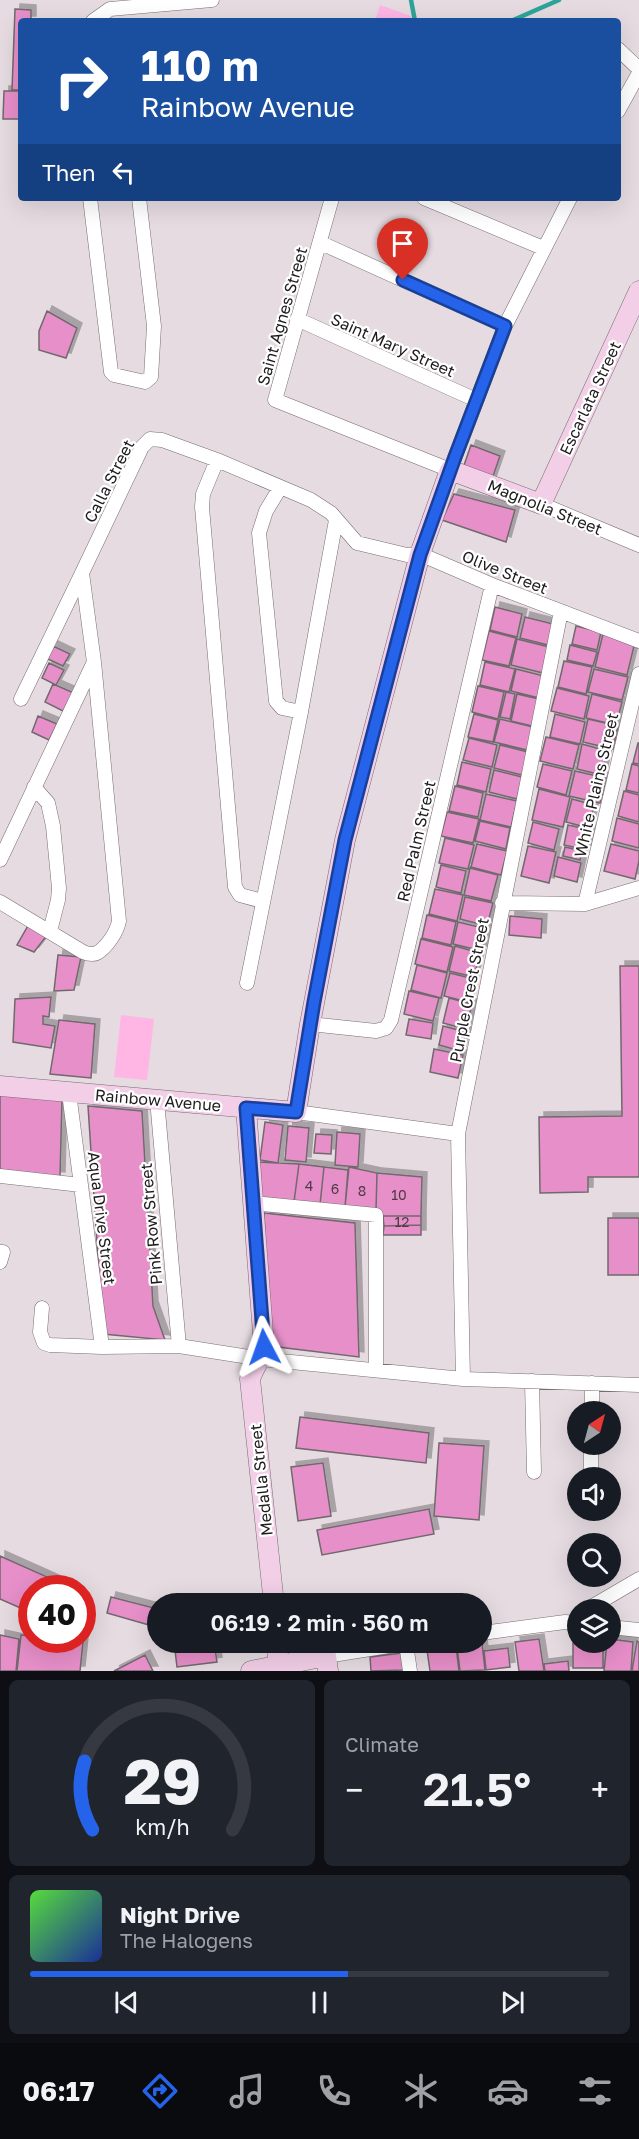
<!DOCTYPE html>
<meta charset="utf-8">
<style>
body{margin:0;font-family:"Golos Text",sans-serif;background:#20242c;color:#f1f3f6;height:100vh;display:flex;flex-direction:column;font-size:22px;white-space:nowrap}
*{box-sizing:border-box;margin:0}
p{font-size:20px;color:#9ea1a6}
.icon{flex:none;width:33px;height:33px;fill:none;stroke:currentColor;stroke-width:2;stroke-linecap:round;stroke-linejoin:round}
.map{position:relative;height:1671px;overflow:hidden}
.drawer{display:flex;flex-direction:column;gap:9px;padding:9px;background:#0d0f14;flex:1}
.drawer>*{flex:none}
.top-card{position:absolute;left:18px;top:18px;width:603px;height:183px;border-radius:6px;box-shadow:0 6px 24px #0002;background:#1a4fa0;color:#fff;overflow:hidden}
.needle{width:39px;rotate:36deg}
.tools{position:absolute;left:567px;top:1401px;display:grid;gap:12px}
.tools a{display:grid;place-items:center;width:54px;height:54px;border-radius:50%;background:#171b24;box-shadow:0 6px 24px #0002;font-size:30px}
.speed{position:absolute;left:18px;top:1575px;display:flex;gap:12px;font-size:30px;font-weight:700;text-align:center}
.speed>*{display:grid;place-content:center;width:78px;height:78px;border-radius:50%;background:#171b24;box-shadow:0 6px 24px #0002;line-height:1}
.speed .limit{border:9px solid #d22;background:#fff;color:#111}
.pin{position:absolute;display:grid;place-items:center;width:51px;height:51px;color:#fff;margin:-62px -26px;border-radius:50% 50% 50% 0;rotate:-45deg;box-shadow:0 0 6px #0007}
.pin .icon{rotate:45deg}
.me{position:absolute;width:66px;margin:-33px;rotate:356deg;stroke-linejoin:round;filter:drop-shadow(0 0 4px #0008)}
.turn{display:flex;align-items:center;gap:21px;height:126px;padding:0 24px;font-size:27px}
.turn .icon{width:78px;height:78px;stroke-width:2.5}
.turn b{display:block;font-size:42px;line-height:51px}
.then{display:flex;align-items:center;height:57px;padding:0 24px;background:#0003;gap:12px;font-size:22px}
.big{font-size:45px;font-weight:600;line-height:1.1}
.drawer .tile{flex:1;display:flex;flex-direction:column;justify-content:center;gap:9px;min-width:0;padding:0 21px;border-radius:9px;background:#20242c}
.drawer .dial{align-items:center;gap:0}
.dial svg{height:156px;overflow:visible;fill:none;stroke:#363941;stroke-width:7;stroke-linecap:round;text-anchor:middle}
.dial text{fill:#f1f3f6;stroke:none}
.song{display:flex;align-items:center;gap:18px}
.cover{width:72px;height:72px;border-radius:9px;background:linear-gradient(135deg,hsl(110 70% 55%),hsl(230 70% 35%))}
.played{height:6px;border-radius:3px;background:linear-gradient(90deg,#2563eb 55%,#363941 55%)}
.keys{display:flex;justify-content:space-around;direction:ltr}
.heat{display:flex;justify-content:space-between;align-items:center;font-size:33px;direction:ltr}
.drawer .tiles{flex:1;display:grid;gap:9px;grid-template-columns:1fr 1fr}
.tile:last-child{grid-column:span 2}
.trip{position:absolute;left:147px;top:1593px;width:345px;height:60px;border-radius:30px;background:#171b24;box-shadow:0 6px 24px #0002;font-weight:600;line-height:60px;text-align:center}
.dock{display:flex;height:96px;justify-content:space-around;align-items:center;background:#090b0e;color:#9ea1a6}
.dock .icon{width:42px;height:42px}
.dock .selected{color:#2563eb}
.dock b{font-size:27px;color:#f1f3f6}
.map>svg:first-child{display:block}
.green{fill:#ffb6e5}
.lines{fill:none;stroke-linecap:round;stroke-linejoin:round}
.stream{stroke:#2da498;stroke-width:4.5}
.building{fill:#e78fc9;stroke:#71696e;stroke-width:1.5;filter:url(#shadow)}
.street-casing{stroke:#766e73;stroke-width:15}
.secondary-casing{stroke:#766e73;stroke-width:21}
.street{stroke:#fff;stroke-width:14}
.secondary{stroke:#f2cee7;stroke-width:20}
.route-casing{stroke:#184099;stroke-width:15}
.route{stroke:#2563eb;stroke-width:10}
.labels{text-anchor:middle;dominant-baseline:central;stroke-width:4.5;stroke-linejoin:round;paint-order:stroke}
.number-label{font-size:14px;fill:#513949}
.street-label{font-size:16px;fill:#1f1c1e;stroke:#fff}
</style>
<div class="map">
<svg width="639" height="1671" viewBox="0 0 639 1671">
<defs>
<filter id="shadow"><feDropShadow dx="5" dy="-5" stdDeviation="0" flood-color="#0004"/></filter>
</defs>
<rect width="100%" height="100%" fill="#e5dbe1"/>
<path class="green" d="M 380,5 L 411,16 L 410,21 L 375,21 Z
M 121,1015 L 154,1019 L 147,1080 L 114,1077 Z"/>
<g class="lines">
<path class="stream" d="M 411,0 L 415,21
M 511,21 L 559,0"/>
</g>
<path class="building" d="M 15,9 L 31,10 L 31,21 L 21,21 L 21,90 L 12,90 Z
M 4,91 L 21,91 L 21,119 L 3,119 Z
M 47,311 L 77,328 L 66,358 L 39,350 L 39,331 Z
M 471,445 L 500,456 L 491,482 L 462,471 Z
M 454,494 L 515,510 L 506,542 L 442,520 Z
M 495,607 L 522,614 L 517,637 L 490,630 Z
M 525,617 L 553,624 L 548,645 L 520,638 Z
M 576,626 L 601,632 L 597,650 L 572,644 Z
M 489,631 L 516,638 L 509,666 L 482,660 Z
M 603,634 L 634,646 L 627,675 L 595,667 Z
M 517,639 L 549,647 L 543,673 L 511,665 Z
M 570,645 L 597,652 L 593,666 L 567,660 Z
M 53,646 L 70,654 L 63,666 L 48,659 Z
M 564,661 L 592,667 L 586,694 L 558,687 Z
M 485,662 L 515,669 L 509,692 L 480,685 Z
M 49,663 L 64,670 L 56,685 L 42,678 Z
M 516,669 L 544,676 L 539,698 L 511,691 Z
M 594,669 L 628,677 L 622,700 L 588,692 Z
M 53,684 L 74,693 L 63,711 L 45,702 Z
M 478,686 L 504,692 L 498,719 L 472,712 Z
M 557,688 L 589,696 L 584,719 L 551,711 Z
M 506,692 L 515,694 L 510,719 L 500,717 Z
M 517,694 L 539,699 L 532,726 L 511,721 Z
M 592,694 L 622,702 L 616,725 L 586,718 Z
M 474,714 L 498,720 L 493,742 L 468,737 Z
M 555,714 L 585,722 L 580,744 L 550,737 Z
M 38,716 L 57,724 L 49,740 L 32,732 Z
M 500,719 L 533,727 L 527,750 L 494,742 Z
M 588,719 L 618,726 L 613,749 L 583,742 Z
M 546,737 L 579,745 L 573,769 L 540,761 Z
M 469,738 L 497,745 L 492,767 L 463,760 Z
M 638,743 L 639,743 L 639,764 L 633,763 Z
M 582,744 L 607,751 L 602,775 L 577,769 Z
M 500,745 L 528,752 L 522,775 L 494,768 Z
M 462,762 L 491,769 L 486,792 L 457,785 Z
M 543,764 L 572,771 L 566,795 L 537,787 Z
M 632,764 L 639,766 L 639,793 L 626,790 Z
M 494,770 L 522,777 L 517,799 L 489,792 Z
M 575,771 L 606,778 L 600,803 L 569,796 Z
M 455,786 L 483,793 L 478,817 L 449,811 Z
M 539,789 L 570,797 L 563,827 L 532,820 Z
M 624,791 L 639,795 L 639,822 L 618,816 Z
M 486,794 L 517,801 L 511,827 L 480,820 Z
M 572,799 L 594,805 L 589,828 L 566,822 Z
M 447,812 L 479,819 L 473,843 L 441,836 Z
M 617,818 L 639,824 L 639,848 L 612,841 Z
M 480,821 L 510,828 L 506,849 L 475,841 Z
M 533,822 L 559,829 L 554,850 L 528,843 Z
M 568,825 L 591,830 L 587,850 L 564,845 Z
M 445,838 L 474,845 L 468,869 L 439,863 Z
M 477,844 L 507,851 L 501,875 L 471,867 Z
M 611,844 L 639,851 L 639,861 L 635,879 L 604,871 Z
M 528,846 L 556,852 L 549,883 L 521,876 Z
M 565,847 L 582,851 L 580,860 L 563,856 Z
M 558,857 L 581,863 L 577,882 L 554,876 Z
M 441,865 L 466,871 L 461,893 L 436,887 Z
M 470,868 L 498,875 L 491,901 L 464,895 Z
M 435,889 L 463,895 L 457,921 L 429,914 Z
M 465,897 L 493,903 L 487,926 L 460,919 Z
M 427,915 L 456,922 L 451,945 L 422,938 Z
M 510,916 L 542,919 L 541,938 L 509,935 Z
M 458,922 L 487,929 L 482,951 L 453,944 Z
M 29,924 L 48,934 L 34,952 L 17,945 Z
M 421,939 L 453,947 L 447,972 L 415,964 Z
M 455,946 L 480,953 L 474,977 L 449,971 Z
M 58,955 L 81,957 L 74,990 L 54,991 Z
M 417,965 L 447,973 L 441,998 L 411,990 Z
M 620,966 L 639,966 L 639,1177 L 588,1177 L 588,1192 L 540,1193 L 539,1117 L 622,1116 Z
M 450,973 L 474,979 L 468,1002 L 444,996 Z
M 409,991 L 439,998 L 433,1021 L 404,1014 Z
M 51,997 L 49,1017 L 43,1016 L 43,1024 L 55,1026 L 51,1048 L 13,1042 L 15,999 Z
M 449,998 L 472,1004 L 466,1029 L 443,1023 Z
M 409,1019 L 433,1023 L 431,1039 L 406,1035 Z
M 59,1020 L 95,1024 L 91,1078 L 50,1074 Z
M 443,1026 L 466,1032 L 461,1051 L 439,1045 Z
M 434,1049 L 463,1055 L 458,1078 L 430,1072 Z
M 0,1093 L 62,1098 L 60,1177 L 0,1171 Z
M 88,1106 L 142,1111 L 153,1306 L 165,1340 L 103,1334 Z
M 265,1122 L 283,1125 L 278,1163 L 260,1160 Z
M 288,1126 L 309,1128 L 306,1162 L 285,1160 Z
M 337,1132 L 360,1134 L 358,1167 L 335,1165 Z
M 316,1134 L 332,1135 L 331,1154 L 314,1153 Z
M 257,1162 L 299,1164 L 294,1202 L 261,1198 Z
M 299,1164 L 324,1167 L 320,1205 L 294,1202 Z
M 324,1167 L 348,1170 L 345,1207 L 320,1205 Z
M 349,1167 L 377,1173 L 376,1210 L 345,1207 Z
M 377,1173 L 422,1177 L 421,1216 L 383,1216 L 376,1210 Z
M 264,1213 L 355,1223 L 359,1357 L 270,1346 Z
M 383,1216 L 421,1216 L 421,1225 L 384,1226 Z
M 608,1218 L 639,1218 L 639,1275 L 608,1275 Z
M 421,1225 L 421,1235 L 383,1235 L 384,1226 Z
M 300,1417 L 429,1433 L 426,1463 L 296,1448 Z
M 439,1443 L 484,1446 L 479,1520 L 434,1516 Z
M 323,1463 L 331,1516 L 298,1521 L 291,1467 Z
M 429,1509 L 434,1534 L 322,1555 L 317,1530 Z
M 0,1556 L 63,1584 L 61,1588 L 32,1588 L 32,1613 L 0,1599 Z
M 111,1597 L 158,1609 L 156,1627 L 107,1613 Z
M 0,1635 L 19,1639 L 16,1671 L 0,1671 Z
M 21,1635 L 32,1636 L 32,1640 L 83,1642 L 80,1671 L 17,1671 Z
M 539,1639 L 544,1671 L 519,1671 L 515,1642 Z
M 610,1639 L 633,1642 L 631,1671 L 604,1671 L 607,1642 L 610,1642 Z
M 637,1641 L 639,1642 L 639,1671 L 632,1671 Z
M 174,1642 L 214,1642 L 217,1662 L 177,1667 Z
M 482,1643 L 485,1670 L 460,1671 L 457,1646 Z
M 573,1643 L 603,1643 L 603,1668 L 573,1668 Z
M 456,1647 L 459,1671 L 430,1671 L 427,1650 Z
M 508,1648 L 510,1667 L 486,1670 L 484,1651 Z
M 402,1653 L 404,1670 L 371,1671 L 370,1657 Z
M 145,1655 L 153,1671 L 114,1671 Z
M 568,1661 L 569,1671 L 545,1671 L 544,1664 Z"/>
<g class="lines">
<g class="street-casing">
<path id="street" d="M 93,21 L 110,9 L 212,0
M 618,49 L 639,69
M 618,111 L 639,73
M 90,198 L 111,372 L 114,375 L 145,382 L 151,377 L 154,326 L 139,198
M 332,198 L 275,400 L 450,470 L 505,326 L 570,198
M 424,198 L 543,248
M 321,243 L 505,326
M 297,319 L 476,400
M 217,460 L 203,494 L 202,507 L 235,887 L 240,895 L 262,901
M 280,488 L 266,511 L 259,533 L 276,701 L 282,708 L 301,712
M 541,504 L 639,545
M 21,699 L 82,573
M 34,787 L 48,803 L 53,826 L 59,888 L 58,900 L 50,931
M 0,860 L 93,664
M 0,902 L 83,952 C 88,954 93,955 97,953 C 107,947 117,932 119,921 L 94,662 L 82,573 L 142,447 L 150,439 L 162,440 L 217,460 L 311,500 L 331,513 L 357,543 L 407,555 L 420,554 L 492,585 L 639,641
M 502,903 L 585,904 L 639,888
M 585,904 L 639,674
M 247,983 L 301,712 L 336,520
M 310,1024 L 376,1031 L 386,1028 L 391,1020 L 492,585
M 69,1093 L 102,1347
M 157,1100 L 179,1346
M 296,1112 L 458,1134
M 0,1176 L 81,1185
M 253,1203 L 376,1215 L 376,1370
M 0,1252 L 3,1252 L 0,1262
M 42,1308 L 40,1332 L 44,1343 L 50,1345 L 102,1347 L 179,1346 L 261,1359 L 463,1379 L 639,1385
M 463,1379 L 458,1134 L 561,611
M 532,1381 L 534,1472
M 592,1412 L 592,1383
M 591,1473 L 591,1444
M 586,1610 L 639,1579
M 610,1627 L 639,1630
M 482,1633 L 565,1622 L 578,1623
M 406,1644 L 410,1671
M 326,1656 L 414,1642"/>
</g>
<g class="secondary-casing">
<path id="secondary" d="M 0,1086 L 296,1112 L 310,1024 L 345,840 L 420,554 L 450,470 L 541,504 L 639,291
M 246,1108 L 264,1347 C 261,1359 254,1367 250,1379 L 274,1604
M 277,1642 L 278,1665
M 251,1671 L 326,1656 L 328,1671"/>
</g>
<use href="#street" class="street"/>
<use href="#secondary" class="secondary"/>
</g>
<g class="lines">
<g class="route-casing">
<path id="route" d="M 264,1347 L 246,1108 L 296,1112 L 314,1002 L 345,840 L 420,555 L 455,457 L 505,326 L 403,280"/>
</g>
<use href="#route" class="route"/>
</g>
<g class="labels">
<g class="number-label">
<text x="309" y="1185">4</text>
<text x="335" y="1188">6</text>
<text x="362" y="1190">8</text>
<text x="399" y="1194">10</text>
<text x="402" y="1221">12</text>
</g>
<g class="street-label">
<text transform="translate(282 316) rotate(-74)">Saint Agnes Street</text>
<text transform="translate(393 345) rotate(24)">Saint Mary Street</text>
<text transform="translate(590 398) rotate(-65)">Escarlata Street</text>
<text transform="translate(109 481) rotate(-63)">Calla Street</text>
<text transform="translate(545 507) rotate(22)">Magnolia Street</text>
<text transform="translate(505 572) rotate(22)">Olive Street</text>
<text transform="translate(596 785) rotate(-77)">White Plains Street</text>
<text transform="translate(416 841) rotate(-77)">Red Palm Street</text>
<text transform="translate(469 990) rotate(-79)">Purple Crest Street</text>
<text transform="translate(158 1100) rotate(5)">Rainbow Avenue</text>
<text transform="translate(102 1218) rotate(83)">Aqua Drive Street</text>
<text transform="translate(151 1224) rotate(-95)">Pink Row Street</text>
<text transform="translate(261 1480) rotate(-96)">Medalla Street</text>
</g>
</g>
</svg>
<div class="tools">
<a><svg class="needle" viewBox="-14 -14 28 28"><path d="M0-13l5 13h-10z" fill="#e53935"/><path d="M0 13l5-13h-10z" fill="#9ea1a6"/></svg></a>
<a><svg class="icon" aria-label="sound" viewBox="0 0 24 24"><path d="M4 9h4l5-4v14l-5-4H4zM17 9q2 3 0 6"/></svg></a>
<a><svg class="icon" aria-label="search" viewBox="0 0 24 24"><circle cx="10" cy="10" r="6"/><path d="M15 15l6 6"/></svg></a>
<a><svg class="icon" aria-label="layers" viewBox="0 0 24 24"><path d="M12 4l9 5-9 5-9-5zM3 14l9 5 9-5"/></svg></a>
</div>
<div class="speed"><div class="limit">40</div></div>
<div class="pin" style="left:403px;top:280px;background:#d93025"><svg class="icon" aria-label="arrive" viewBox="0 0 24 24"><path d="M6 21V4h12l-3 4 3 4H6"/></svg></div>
<svg class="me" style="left:264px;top:1347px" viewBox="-20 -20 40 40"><path d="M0-17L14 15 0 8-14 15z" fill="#2563eb" stroke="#fff" stroke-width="4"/></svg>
<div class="trip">06:19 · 2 min · 560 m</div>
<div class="top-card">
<div class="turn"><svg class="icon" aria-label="right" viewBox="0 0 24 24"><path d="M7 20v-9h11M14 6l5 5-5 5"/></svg><div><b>110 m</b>Rainbow Avenue</div></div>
<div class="then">Then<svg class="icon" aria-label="left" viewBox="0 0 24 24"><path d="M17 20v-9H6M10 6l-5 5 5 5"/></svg></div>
</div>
</div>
<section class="drawer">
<div class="tiles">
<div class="tile dial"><svg viewBox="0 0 100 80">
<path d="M14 69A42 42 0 1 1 86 69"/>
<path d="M14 69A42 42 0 0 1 10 34" stroke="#2563eb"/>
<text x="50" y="56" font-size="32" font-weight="700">29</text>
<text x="50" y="72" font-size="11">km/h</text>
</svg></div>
<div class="tile"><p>Climate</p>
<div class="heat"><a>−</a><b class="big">21.5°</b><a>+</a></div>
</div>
<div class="tile">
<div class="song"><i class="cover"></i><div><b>Night Drive</b><p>The Halogens</p></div></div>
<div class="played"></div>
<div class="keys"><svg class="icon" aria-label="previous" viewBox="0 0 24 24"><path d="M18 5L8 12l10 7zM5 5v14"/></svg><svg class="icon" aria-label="pause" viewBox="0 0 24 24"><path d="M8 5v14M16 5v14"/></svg><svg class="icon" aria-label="next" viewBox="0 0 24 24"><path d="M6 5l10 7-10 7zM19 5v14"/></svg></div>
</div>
</div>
</section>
<nav class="dock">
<b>06:17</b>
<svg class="icon selected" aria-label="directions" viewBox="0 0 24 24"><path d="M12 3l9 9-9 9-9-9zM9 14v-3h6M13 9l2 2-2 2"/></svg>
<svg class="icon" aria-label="music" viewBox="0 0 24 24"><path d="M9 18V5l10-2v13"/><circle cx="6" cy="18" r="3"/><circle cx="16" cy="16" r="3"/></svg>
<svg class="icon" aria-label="phone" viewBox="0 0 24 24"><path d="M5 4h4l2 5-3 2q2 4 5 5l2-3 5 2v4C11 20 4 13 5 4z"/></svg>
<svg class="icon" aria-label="climate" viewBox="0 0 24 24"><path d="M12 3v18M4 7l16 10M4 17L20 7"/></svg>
<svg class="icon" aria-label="car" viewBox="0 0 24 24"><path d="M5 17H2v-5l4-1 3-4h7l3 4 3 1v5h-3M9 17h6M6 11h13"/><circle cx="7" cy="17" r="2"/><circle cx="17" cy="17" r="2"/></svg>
<svg class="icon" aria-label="filters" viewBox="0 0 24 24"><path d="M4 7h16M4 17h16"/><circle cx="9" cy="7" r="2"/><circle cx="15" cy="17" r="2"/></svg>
</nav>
